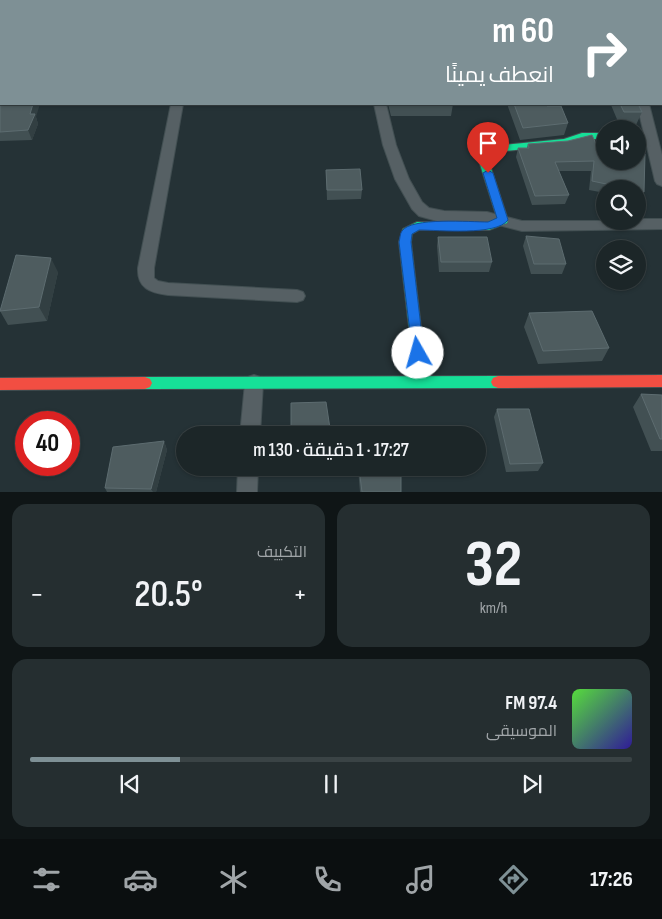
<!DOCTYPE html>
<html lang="ar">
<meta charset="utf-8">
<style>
body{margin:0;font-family:"Sofia Sans Condensed",Cairo,sans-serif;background:#252e30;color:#f1f3f6;direction:rtl;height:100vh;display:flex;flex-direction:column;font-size:19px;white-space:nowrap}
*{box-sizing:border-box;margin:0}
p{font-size:16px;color:#a0a5a8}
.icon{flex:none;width:28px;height:28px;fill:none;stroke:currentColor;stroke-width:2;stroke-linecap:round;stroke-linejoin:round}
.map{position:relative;height:492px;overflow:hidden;direction:ltr}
.details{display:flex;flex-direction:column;gap:12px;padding:12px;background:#0f1516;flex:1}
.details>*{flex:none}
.guide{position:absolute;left:0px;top:0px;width:662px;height:105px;box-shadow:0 1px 4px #0004,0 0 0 1px #3a4345;direction:rtl;background:#7e9095;color:#fff;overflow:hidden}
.controls{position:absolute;left:596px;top:120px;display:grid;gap:10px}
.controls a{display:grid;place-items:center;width:50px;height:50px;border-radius:50%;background:#1c2628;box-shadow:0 1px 4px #0004,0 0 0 1px #3a4345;font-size:25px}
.speed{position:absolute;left:15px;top:411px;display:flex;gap:10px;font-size:25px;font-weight:700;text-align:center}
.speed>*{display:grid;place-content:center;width:65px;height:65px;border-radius:50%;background:#1c2628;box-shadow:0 1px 4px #0004,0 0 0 1px #3a4345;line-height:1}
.speed .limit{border:8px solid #d22;background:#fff;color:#111}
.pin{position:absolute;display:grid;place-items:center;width:42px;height:42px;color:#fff;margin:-51px -21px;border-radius:50% 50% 50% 0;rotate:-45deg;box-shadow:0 0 5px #0007}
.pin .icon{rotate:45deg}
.me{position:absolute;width:55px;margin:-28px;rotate:353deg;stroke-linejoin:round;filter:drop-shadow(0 0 4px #0008)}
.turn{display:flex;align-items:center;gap:18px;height:105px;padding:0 25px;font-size:22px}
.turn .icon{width:65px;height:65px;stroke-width:2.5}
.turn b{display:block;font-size:35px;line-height:42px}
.big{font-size:38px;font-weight:600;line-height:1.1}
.details .widget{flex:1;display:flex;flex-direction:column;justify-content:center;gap:8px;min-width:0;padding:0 18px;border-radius:15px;background:#252e30}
.details .dial{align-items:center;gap:0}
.dial b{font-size:65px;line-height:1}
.song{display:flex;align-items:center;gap:15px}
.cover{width:60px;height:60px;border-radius:8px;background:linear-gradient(135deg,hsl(110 70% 55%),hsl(250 70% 35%))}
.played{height:5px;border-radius:2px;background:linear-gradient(90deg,#7e9095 25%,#3a4345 25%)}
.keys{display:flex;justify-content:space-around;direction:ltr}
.heat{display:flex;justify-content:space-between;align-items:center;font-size:28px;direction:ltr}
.details .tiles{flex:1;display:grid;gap:12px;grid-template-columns:1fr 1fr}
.widget:last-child{grid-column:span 2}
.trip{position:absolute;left:176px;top:426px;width:310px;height:50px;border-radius:25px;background:#1c2628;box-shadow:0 1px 4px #0004,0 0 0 1px #3a4345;font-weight:600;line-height:50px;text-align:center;direction:rtl}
.menu{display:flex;height:80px;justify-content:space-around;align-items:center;background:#0b0f10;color:#a0a5a8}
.menu .icon{width:35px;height:35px}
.menu .active{color:#7e9095}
.menu b{font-size:22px;color:#f1f3f6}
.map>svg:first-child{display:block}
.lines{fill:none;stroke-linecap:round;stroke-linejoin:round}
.lane-casing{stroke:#424f52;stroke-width:1}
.street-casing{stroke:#424f52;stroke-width:2}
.fast-casing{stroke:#424f52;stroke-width:2}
.jam-casing{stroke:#424f52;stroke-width:2}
.lane{fill:#566064;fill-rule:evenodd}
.street{fill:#566064;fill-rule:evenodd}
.fast{fill:#16e098;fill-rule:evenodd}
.jam{fill:#f24e42;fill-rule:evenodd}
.wall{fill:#425053}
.shaded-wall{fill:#323f42}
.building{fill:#4e5c5f;stroke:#5d6c70}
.route{fill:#1a73e8;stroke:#114b97}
</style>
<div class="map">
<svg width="662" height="492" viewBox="0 0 662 492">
<rect width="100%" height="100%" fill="#253236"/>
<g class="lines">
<g class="lane-casing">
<path id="lane" d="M 447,0 L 452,0 L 452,1 L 447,1 Z"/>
</g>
<g class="street-casing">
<path id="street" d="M 293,0 L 303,0 L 304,1 L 294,1 Z
M 661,59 L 662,59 L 662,65 L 661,65 Z
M 171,104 L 183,104 L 154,268 L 154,278 L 158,281 L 168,283 L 297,290 L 303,292 L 305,296 L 303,300 L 297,302 L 168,295 C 150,293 137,288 138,268 Z
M 374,104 L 386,104 L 396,145 L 409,179 L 422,202 L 429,208 L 444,211 L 487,212 L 522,221 L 638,221 L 638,219 L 662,219 L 662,229 L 522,231 L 487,222 L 437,221 L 419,216 L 412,209 L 395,179 L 383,145 Z
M 637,104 L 649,104 L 662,155 L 662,186 L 657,184 L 655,181 Z
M 254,375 L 260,377 L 263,383 L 260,435 L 240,435 L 245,383 L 248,377 Z
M 238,468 L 258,468 L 257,492 L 237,492 Z"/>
</g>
<g class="fast-casing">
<path id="fast" d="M 661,23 L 662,23 L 662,27 L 661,27 Z
M 582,133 L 605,133 L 605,139 L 583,139 L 565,145 L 495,152 L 488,159 L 508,220 L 507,223 L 489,230 L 419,230 L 412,234 L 411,242 L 424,353 L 423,357 L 418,358 L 413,357 L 412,353 L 399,242 L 403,229 L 417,222 L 488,222 L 497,218 L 478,158 C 481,153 487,147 492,146 L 564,139 Z
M 498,376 L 503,378 L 505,382 L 503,386 L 498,388 L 145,389 L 140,387 L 138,383 L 140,379 L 145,377 Z"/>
</g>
<g class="jam-casing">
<path id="jam" d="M 0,23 L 1,23 L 1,27 L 0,27 Z
M 662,375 L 662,387 L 498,388 L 493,386 L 491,382 L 493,378 L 498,376 Z
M 145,377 L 150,379 L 152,383 L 150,387 L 145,389 L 0,390 L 0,378 Z"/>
</g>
<use href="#lane" class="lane"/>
<use href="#street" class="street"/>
<use href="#fast" class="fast"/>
<use href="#jam" class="jam"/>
</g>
<path class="wall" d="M 118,0 L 181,0 L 181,1 L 118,1 Z
M 462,0 L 619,0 L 618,1 L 463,1 Z
M 661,26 L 662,26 L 662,57 L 661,57 Z
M 0,94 L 36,117 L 38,124 L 32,140 L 0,141 Z
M 388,104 L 453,104 L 451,116 L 391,116 Z
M 507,104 L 546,104 L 547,106 L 568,123 L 564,135 L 520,140 Z
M 591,104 L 638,104 L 642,112 L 636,125 L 619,124 L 611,105 L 592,105 Z
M 528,144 L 605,164 L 625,168 L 624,161 L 638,161 L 644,192 L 640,201 L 638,201 L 638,189 L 605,189 L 605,193 L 589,190 L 591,171 L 559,171 L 569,195 L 565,204 L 532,205 L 516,157 L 518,148 L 527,148 Z
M 326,170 L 362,190 L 361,199 L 327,200 Z
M 526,236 L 566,264 L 562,274 L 531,274 L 523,246 Z
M 438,237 L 492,262 L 489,272 L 439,272 L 437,246 Z
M 58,272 L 47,321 L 8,325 L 0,311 Z
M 529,313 L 609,348 L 602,361 L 538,364 L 524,327 Z
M 641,394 L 662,395 L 662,451 L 651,451 L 633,407 Z
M 497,409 L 543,463 L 538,471 L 506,472 L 494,417 Z
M 164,441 L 167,450 L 156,492 L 107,492 L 105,488 Z
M 358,468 L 401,468 L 401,492 L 360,492 Z"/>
<path class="shaded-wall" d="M 653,0 L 662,0 L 662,3 L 661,3 L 661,1 L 652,1 Z
M 33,104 L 40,104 L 36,117 L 38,124 L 32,140 L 28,130 L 30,114 Z
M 51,258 L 58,272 L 47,321 L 39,307 Z
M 164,441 L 167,450 L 156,492 L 153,492 L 151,489 Z"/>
<path class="building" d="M 118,0 L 147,0 L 118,1 Z
M 320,0 L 345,0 L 345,1 L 320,1 Z
M 661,26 L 662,26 L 662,44 L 661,44 Z
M 0,94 L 1,94 L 1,104 L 33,104 L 30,114 L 35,114 L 28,130 L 0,132 Z
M 514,104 L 546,104 L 547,106 L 561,106 L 568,123 L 523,128 Z
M 620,104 L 638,104 L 642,112 L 624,112 Z
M 592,135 L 605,164 L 630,169 L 629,161 L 638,161 L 638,153 L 645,154 L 644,192 L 638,190 L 638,189 L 630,189 L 592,181 L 594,161 L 555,162 L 569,195 L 535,196 L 518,148 L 529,148 L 528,144 L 568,141 Z
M 360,169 L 362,190 L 327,190 L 326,170 Z
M 526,236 L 559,239 L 566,264 L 534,264 Z
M 438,237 L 487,237 L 492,262 L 441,262 Z
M 16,255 L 51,258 L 39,307 L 0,311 Z
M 592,311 L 609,348 L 543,351 L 529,313 Z
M 641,394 L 662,395 L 662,439 L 660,439 Z
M 326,402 L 331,435 L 291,435 L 291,403 Z
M 497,409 L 529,409 L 543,463 L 510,464 Z
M 164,441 L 151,489 L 105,488 L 113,447 Z
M 359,468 L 401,468 L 401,492 L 362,492 Z"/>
<path class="route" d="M 488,170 L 493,173 L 508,220 C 496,236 439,230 419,230 L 412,234 L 411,242 L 424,353 L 423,357 L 418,358 L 413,357 L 399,242 C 400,239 400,233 402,231 C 411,217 471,222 488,222 L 497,218 L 483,173 Z"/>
</svg>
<div class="controls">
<a><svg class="icon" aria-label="sound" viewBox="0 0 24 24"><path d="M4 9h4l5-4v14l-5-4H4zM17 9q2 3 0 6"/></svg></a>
<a><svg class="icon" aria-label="search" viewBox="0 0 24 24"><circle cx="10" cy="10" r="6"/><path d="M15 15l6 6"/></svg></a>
<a><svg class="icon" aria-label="layers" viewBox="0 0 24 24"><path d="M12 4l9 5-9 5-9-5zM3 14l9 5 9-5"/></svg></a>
</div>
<div class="speed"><div class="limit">40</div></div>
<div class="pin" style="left:488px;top:173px;background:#d93025"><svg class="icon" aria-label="arrive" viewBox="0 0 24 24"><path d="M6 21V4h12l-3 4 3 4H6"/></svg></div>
<svg class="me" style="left:418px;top:353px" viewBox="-20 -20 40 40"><circle r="19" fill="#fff"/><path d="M0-13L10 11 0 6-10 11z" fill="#1a73e8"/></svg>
<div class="trip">17:27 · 1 دقيقة · 130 m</div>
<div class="guide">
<div class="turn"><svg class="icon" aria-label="right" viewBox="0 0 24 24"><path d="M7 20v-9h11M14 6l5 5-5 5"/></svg><div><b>60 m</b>انعطف يمينًا</div></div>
</div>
</div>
<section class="details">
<div class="tiles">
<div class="widget dial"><b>32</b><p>km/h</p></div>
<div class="widget"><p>التكييف</p>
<div class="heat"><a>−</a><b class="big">20.5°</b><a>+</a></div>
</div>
<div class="widget">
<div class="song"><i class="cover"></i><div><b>97.4 FM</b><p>الموسيقى</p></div></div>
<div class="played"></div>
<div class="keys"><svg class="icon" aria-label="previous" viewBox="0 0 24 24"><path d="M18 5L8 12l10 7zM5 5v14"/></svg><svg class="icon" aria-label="pause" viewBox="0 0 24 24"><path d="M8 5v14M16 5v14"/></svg><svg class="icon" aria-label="next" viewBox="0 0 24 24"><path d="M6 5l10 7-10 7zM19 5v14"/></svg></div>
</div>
</div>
</section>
<nav class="menu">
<b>17:26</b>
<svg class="icon active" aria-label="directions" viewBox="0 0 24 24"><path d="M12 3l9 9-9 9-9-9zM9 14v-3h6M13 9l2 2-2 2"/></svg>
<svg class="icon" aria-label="music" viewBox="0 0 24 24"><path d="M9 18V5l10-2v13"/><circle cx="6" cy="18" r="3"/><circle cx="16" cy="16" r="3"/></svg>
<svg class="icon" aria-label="phone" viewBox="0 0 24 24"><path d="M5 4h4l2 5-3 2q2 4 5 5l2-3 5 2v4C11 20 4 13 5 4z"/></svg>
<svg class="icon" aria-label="climate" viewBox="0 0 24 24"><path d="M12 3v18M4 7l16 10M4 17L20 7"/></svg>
<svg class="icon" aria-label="car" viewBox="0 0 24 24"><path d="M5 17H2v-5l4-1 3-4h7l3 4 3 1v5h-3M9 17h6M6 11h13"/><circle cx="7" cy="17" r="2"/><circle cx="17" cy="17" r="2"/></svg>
<svg class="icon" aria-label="filters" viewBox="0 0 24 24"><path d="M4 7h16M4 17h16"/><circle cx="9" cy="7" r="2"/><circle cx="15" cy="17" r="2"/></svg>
</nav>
